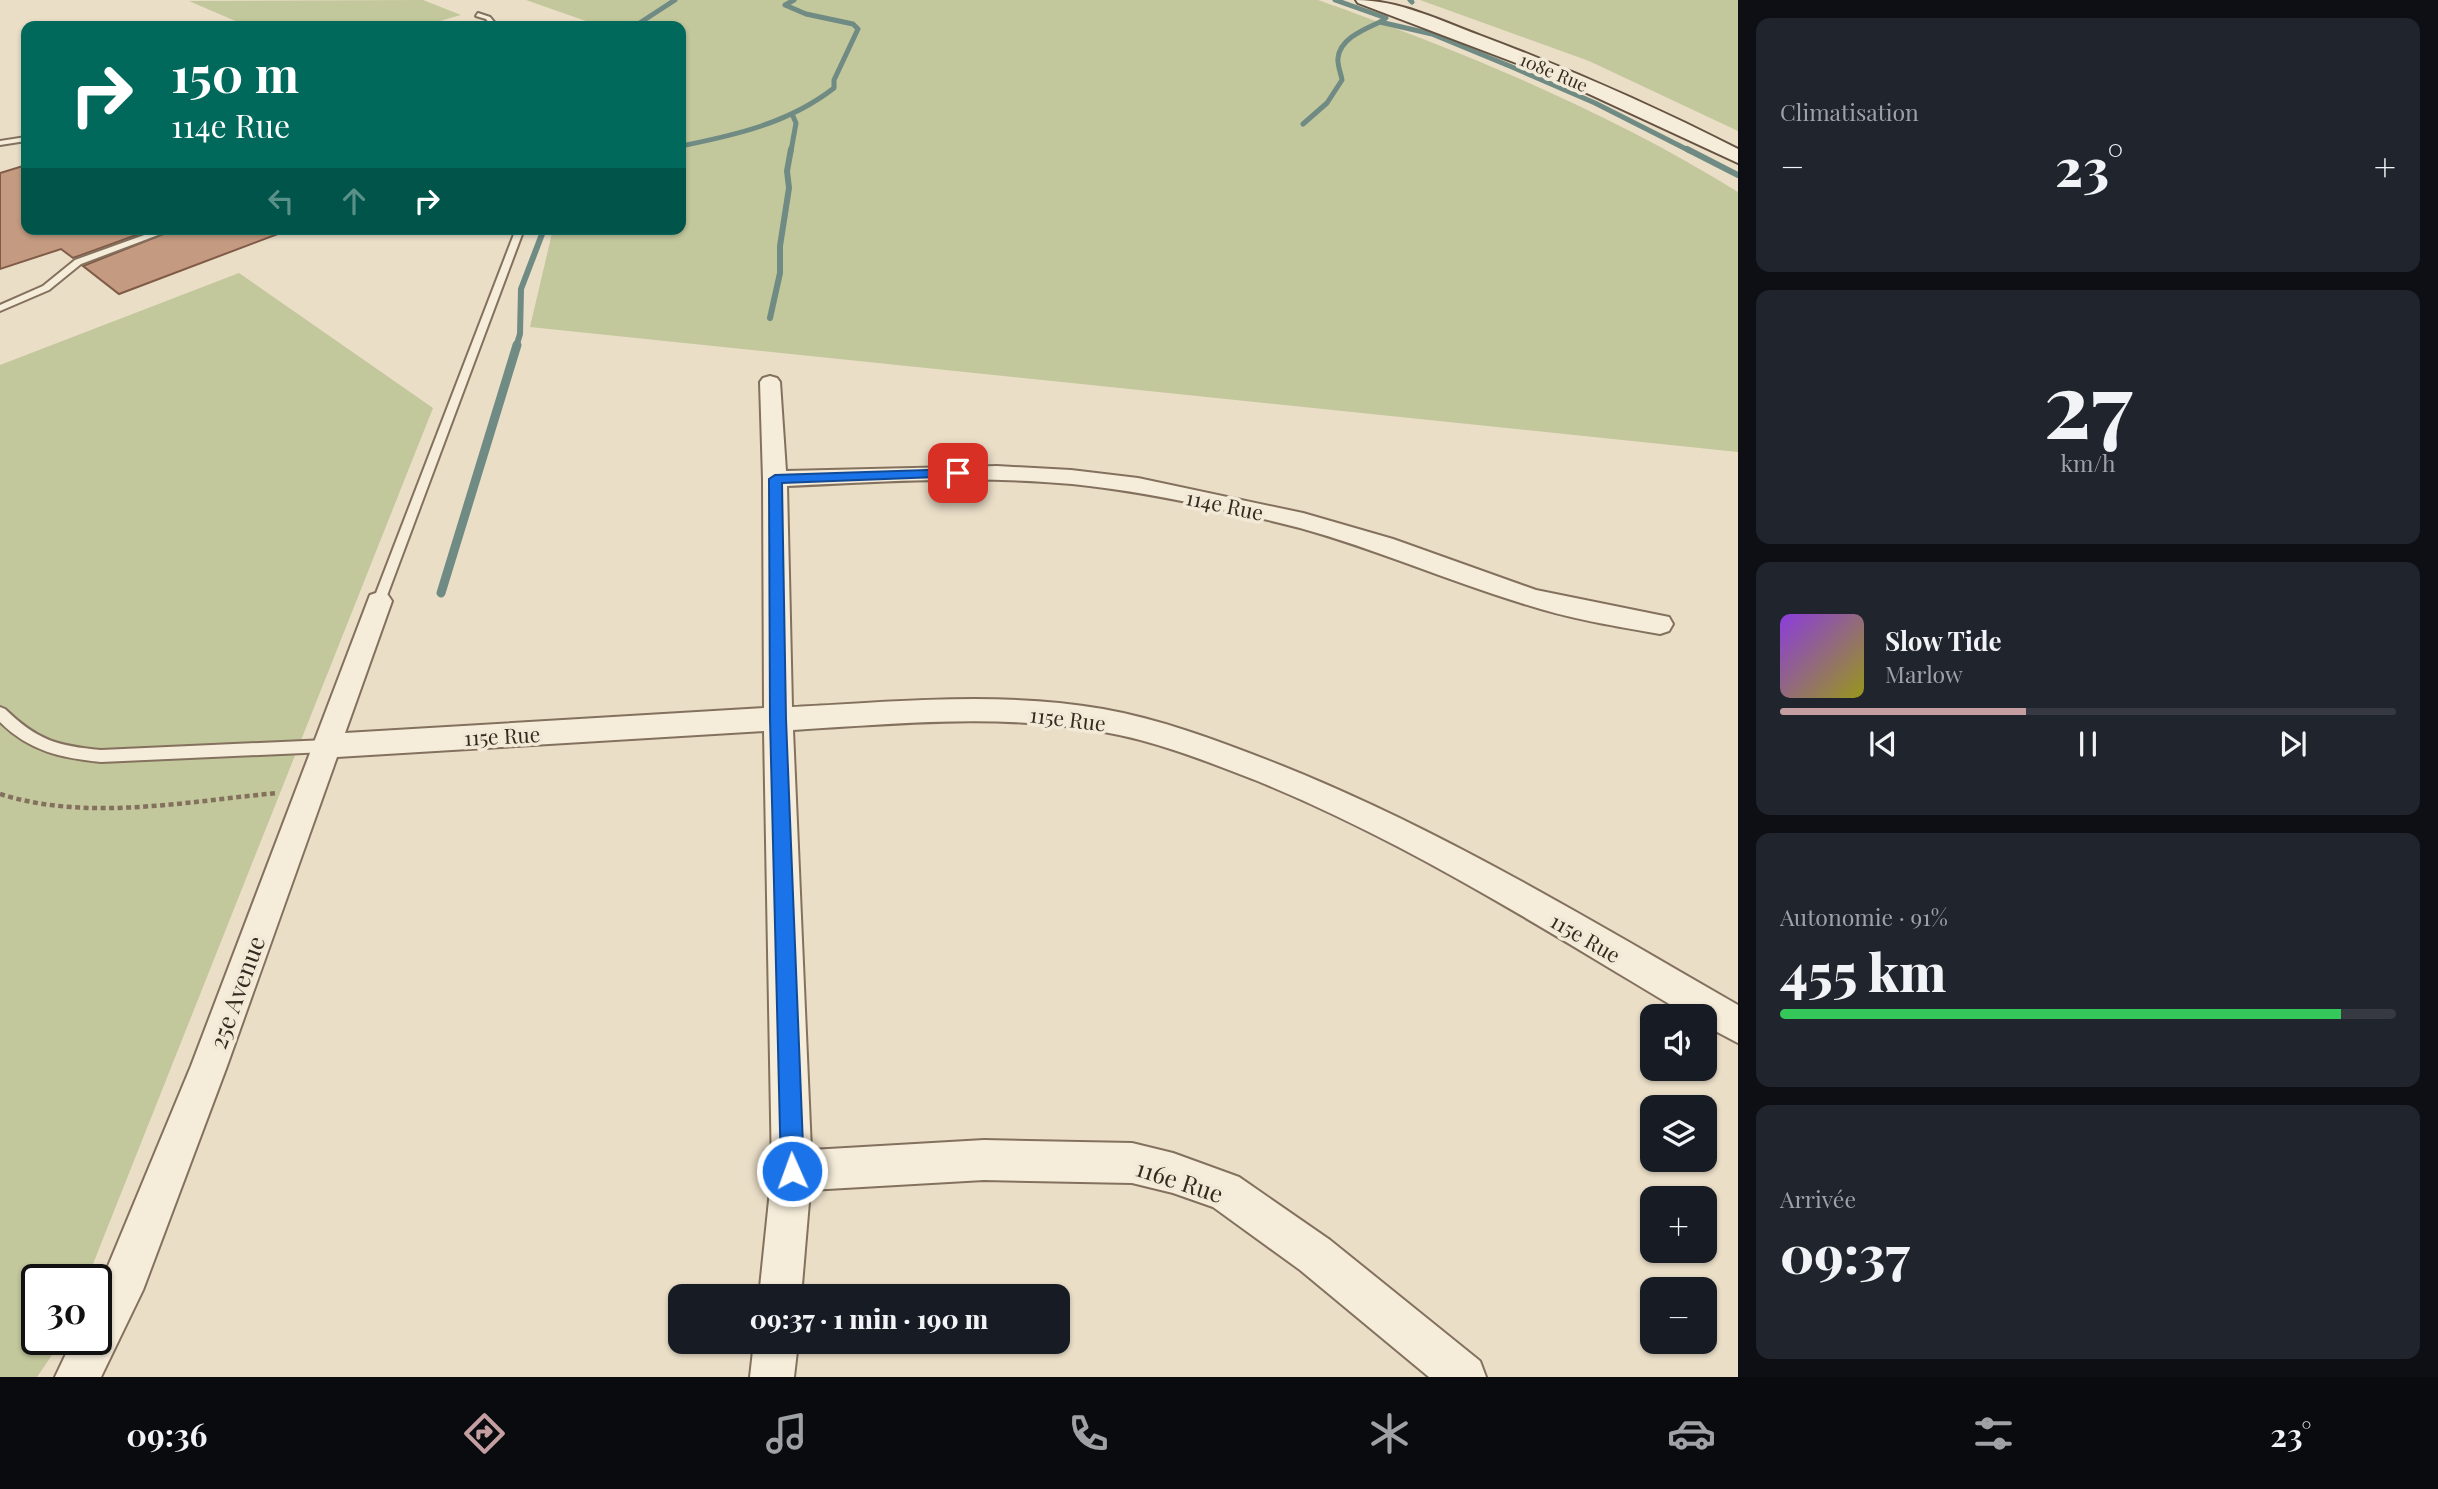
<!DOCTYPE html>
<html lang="fr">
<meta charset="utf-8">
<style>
body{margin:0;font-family:"Playfair Display",serif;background:#20242c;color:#f1f3f6;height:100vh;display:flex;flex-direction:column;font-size:26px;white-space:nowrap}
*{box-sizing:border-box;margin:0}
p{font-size:23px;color:#9ea1a6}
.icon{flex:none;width:38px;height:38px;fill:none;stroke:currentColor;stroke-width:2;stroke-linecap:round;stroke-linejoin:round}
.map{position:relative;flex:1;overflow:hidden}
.drawer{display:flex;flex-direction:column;gap:18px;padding:18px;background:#0d0f14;width:700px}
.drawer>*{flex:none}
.hud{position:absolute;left:21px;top:21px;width:665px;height:214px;border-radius:14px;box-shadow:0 2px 5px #0004;background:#00695c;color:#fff;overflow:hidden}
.tools{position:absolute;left:1640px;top:1004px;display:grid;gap:14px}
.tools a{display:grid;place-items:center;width:77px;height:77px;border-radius:14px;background:#171b24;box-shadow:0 2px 5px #0004;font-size:35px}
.speed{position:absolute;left:21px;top:1264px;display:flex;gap:14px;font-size:35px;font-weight:700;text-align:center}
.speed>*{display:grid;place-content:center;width:91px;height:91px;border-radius:50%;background:#171b24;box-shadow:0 2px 5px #0004;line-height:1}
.speed .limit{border:4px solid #111;border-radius:10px;background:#fff;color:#111}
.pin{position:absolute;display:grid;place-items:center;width:60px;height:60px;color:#fff;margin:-30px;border-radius:14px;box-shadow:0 4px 10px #0006}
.me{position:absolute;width:77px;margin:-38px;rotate:358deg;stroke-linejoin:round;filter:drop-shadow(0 0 5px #0008)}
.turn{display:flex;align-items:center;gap:24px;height:147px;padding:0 35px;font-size:32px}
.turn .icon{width:91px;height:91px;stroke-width:2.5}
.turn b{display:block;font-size:49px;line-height:60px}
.lanes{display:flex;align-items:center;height:66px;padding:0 35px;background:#0003;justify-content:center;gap:35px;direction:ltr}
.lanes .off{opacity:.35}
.big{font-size:52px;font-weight:800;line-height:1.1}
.drawer .widget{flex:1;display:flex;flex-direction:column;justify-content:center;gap:10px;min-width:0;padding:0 24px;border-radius:14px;background:#20242c}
.drawer .dial{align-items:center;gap:0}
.dial b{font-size:91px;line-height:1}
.song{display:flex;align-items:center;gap:21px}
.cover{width:84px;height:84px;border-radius:10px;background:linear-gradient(135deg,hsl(270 70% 55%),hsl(60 70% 35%))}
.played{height:7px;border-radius:4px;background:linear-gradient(90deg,#c49ea0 40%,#363941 40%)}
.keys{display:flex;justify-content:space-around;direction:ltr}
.heat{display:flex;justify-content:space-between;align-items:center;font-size:38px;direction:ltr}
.charge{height:10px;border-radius:5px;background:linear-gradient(90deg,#34c759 91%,#363941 0)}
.trip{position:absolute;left:668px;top:1284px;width:402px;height:70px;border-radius:14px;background:#171b24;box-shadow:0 2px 5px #0004;font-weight:800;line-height:70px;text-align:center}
.dock{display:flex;height:112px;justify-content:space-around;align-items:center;background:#090b0e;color:#9ea1a6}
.dock .icon{width:49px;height:49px}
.dock .on{color:#c49ea0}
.dock b{font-size:32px;color:#f1f3f6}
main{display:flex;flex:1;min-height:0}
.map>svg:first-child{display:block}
.green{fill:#c3c79c}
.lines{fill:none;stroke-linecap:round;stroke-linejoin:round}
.stream-far2{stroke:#6f8b83;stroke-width:5}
.stream-far1{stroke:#6f8b83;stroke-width:6}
.stream{stroke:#6f8b83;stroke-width:9}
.building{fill:#c49b81;stroke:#805b47;stroke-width:2}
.lane-casing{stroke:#83715e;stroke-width:4}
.street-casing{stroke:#83715e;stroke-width:4}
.secondary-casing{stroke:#655241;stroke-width:4}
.path{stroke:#83715e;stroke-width:4.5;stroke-dasharray:5 3.5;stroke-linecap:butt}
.lane{fill:#f5ecd9;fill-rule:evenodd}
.street{fill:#f5ecd9;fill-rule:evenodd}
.secondary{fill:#f5ecd9;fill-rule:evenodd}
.route{fill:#1a73e8;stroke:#114b97;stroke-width:2}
.labels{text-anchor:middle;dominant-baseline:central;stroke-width:7;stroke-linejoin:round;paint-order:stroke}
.far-street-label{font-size:18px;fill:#352a20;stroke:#f2e9d6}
.street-label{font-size:21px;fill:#352a20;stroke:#f2e9d6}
.near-street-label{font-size:24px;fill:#352a20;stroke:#f2e9d6}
</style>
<main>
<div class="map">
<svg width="1738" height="1377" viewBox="0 0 1738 1377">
<rect width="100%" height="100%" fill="#eadec7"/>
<path class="green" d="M 423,0 L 461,15 L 422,26 L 247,26 L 189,1 Z
M 526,0 L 1318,0 C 1462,51 1608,111 1738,192 L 1738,452 L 530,327 L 553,229 L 681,229 L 681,26 L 600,26 Z
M 1420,0 L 1738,0 L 1738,131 L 1589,61 Z
M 239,273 L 433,408 L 87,1279 L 37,1279 L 37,1339 L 63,1339 L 37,1377 L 0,1377 L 0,365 Z"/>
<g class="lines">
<path class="stream-far2" d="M 1335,0 L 1386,18
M 1410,0 L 1412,2
M 1380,22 L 1432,34 L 1512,67 L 1595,103 L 1690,151
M 635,26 L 675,0
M 1303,124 L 1327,103 L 1342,80 C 1341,73 1337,65 1338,58 C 1340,37 1368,28 1384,20
M 681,146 C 736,135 789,123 834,88 L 834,80 L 858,29 L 853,24 L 806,14 L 785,5 L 794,0
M 791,151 L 796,123 L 792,114"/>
<path class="stream-far1" d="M 1687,149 L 1738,175
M 770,318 L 780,273 L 780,246 L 789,188 L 787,171 L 791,149
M 516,347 L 520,334 L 521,289 L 544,229"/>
<path class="stream" d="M 441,593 L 517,345"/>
</g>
<path class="building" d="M 26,165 L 26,229 L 153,229 L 73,258 L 61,249 L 0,269 L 0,173 Z
M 176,229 L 283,229 L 283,232 L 119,294 L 83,266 Z"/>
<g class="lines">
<g class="lane-casing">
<path id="lane" d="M 478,13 L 490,17 L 495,23 L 493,26 L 487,26 L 489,23 L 486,19 L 476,16 Z
M 26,137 L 26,141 L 0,145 L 0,141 Z
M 161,229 L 174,229 L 81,264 L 49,290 L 0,311 L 0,305 L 43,286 L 75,260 Z
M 516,229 L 524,229 L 385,601 L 384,604 L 374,604 L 373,601 Z
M 0,707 L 5,709 C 37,740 57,746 101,750 L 326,740 L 331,742 L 333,746 L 331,750 L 326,752 L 101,762 C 61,758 29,751 0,722 Z"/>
</g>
<g class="street-casing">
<path id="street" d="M 770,376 L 777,378 L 780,382 L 786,471 L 997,466 L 1071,470 L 1138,478 L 1303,513 L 1393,539 L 1536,590 L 1669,617 L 1673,624 L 1669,631 L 1660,634 C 1613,626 1566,618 1521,603 C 1446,580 1376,549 1300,528 C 1225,509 1149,492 1072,484 C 977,475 882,482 787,486 L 792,707 C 895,702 1001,691 1103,709 C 1160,719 1216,740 1270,761 C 1434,825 1585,917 1738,1005 L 1738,1043 L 1704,1025 L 1704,1017 L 1691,1017 C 1549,932 1408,842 1255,780 C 1206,761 1156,741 1104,732 C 1002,713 896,724 793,730 L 811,1150 L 984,1140 L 1132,1143 L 1173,1153 L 1239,1177 L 1330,1240 L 1480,1361 L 1486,1377 L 1429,1377 L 1300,1270 L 1213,1207 L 1173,1193 L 1132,1183 L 984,1180 L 810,1190 L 801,1297 L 759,1297 L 772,1171 L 764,731 L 337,757 L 227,1066 L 143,1290 L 101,1377 L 55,1377 L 73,1339 L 96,1339 L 96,1295 L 191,1066 L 370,595 L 379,592 L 388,595 L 392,601 L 345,733 L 764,708 L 763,479 L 760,382 L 763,378 Z
M 754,1342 L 798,1342 L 794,1377 L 750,1377 Z"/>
</g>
<g class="secondary-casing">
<path id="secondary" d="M 1356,0 C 1398,0 1439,20 1479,35 C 1567,68 1654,106 1738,149 L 1738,163 L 1548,75 L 1358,3 Z"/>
</g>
<path class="path" d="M 0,794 C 88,822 188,801 278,793"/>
<use href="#lane" class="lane"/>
<use href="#street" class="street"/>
<use href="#secondary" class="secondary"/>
</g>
<path class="route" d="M 958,469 L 962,470 L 962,476 L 782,483 L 786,719 L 804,1171 L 800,1179 L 792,1183 L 784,1179 L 781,1171 L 770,719 L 769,479 L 775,475 Z"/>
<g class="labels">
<g class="far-street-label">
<text transform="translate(1554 72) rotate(23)">108e Rue</text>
</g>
<g class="street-label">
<text transform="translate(1225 504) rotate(12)">114e Rue</text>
<text transform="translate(1068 718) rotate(7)">115e Rue</text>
<text transform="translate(502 735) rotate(-3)">115e Rue</text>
<text transform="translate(1586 937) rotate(30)">115e Rue</text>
</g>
<g class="near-street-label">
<text transform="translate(236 992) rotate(-70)">25e Avenue</text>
<text transform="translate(1180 1180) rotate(18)">116e Rue</text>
</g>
</g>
</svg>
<div class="tools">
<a><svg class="icon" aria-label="sound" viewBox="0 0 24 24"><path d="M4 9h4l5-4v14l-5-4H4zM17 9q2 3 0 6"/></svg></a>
<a><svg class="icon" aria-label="layers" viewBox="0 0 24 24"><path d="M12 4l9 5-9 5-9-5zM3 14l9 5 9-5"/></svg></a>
<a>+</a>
<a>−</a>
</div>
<div class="speed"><div class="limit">30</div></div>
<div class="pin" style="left:958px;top:473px;background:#d93025"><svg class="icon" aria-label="arrive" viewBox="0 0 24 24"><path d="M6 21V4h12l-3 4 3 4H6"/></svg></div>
<svg class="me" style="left:792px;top:1171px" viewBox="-20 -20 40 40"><circle r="17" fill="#1a73e8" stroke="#fff" stroke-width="3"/><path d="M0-11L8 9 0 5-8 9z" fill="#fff"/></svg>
<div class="trip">09:37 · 1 min · 190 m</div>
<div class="hud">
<div class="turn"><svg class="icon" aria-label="right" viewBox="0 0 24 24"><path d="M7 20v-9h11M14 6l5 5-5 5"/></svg><div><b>150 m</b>114e Rue</div></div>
<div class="lanes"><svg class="icon off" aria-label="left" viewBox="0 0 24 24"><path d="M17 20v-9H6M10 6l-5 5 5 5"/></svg><svg class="icon off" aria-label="ahead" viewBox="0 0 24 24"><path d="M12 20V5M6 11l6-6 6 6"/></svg><svg class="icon" aria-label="right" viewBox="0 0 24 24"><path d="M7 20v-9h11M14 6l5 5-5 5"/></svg></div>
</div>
</div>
<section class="drawer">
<div class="widget"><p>Climatisation</p>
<div class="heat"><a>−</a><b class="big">23°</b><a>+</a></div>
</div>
<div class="widget dial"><b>27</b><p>km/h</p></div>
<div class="widget">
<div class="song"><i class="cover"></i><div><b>Slow Tide</b><p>Marlow</p></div></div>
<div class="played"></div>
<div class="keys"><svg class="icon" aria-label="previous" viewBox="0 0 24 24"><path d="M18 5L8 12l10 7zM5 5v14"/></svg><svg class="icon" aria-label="pause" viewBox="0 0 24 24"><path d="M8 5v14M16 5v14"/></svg><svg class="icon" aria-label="next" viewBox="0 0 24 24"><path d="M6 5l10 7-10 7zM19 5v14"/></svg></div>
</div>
<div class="widget"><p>Autonomie · 91%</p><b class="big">455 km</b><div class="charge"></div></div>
<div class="widget"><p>Arrivée</p><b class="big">09:37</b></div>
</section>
</main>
<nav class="dock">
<b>09:36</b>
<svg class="icon on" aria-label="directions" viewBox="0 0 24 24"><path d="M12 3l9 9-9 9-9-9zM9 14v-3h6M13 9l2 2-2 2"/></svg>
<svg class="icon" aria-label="music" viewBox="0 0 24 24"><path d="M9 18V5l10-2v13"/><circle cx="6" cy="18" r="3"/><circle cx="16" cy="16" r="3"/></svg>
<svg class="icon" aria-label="phone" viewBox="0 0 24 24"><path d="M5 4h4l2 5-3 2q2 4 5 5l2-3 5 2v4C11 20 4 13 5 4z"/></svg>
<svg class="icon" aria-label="climate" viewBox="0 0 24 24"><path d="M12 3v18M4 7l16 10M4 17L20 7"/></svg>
<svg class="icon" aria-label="car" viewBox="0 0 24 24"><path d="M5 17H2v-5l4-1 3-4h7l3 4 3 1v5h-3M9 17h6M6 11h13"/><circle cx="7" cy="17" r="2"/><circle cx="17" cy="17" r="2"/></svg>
<svg class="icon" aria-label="filters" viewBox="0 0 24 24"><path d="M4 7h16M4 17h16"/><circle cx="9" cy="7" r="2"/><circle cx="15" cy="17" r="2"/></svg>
<b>23°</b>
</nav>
